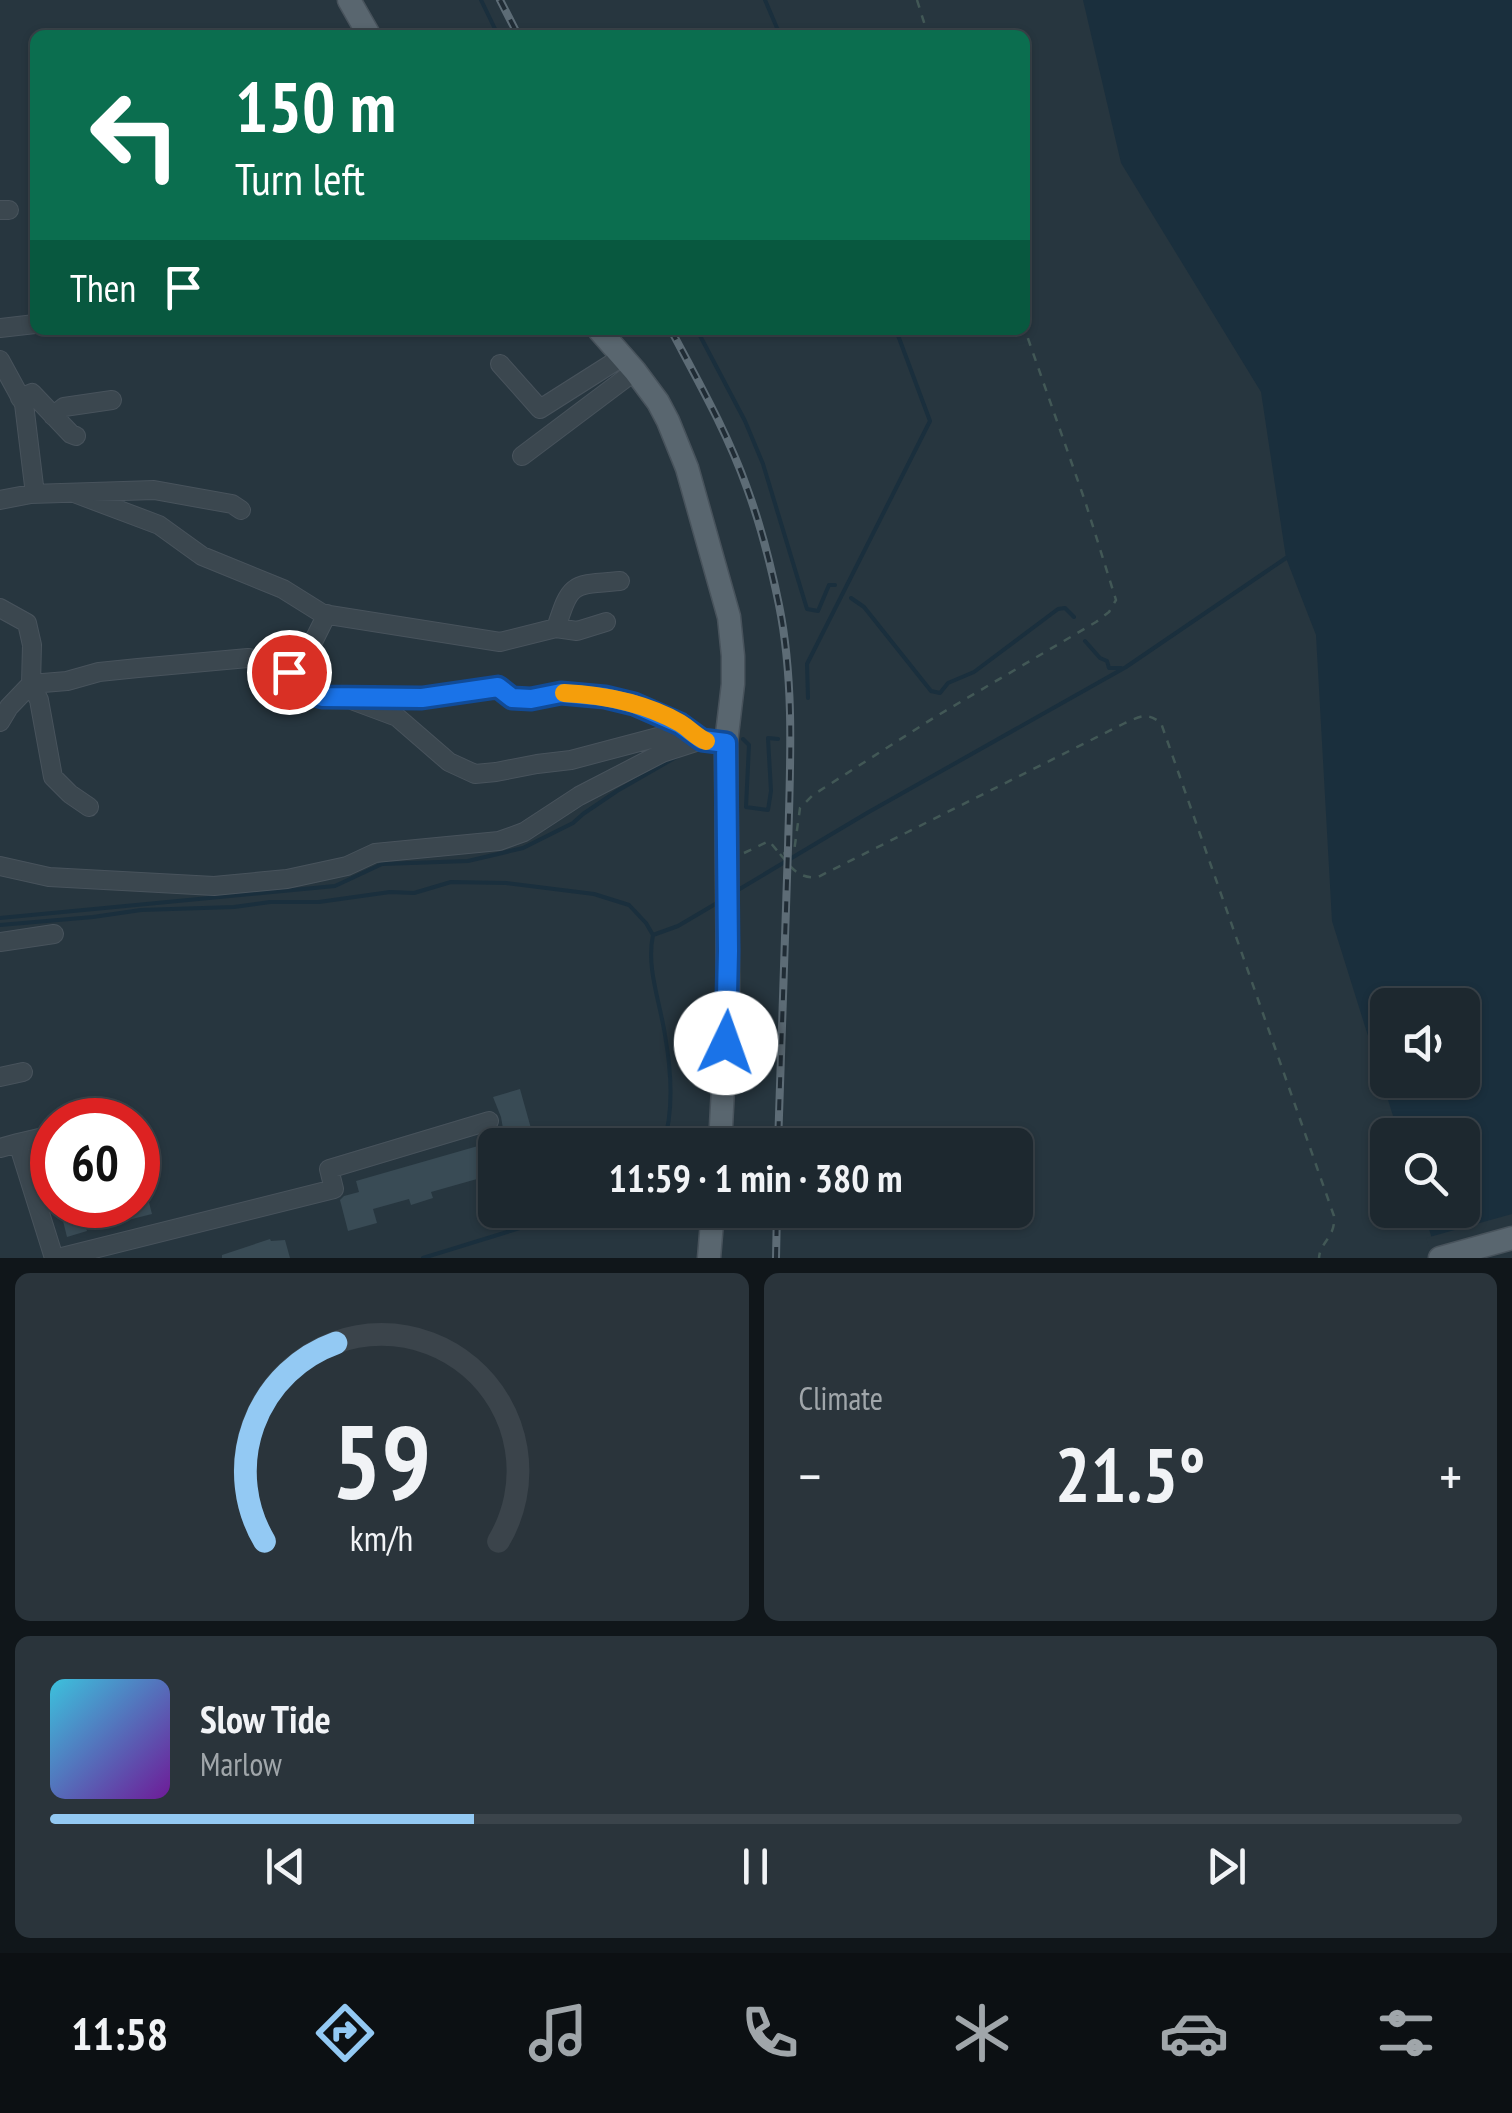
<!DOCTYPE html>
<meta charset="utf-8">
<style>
body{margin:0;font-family:"PT Sans Narrow",sans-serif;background:#2a343b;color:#f1f3f6;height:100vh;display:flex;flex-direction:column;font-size:38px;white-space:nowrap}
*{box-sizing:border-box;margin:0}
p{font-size:32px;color:#a0a6aa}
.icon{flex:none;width:55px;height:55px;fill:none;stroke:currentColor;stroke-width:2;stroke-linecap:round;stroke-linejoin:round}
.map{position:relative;height:1258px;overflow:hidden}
.drawer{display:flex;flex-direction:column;gap:15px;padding:15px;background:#10161a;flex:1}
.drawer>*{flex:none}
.guide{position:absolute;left:30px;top:30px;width:1000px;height:305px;border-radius:15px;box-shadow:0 2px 8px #0004,0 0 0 2px #3b444b;background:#0b6e4f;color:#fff;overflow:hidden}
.tools{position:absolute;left:1370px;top:988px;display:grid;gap:20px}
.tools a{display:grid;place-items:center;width:110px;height:110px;border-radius:15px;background:#1d282f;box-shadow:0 2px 8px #0004,0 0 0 2px #3b444b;font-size:50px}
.speed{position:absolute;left:30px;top:1098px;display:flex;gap:20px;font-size:50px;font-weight:700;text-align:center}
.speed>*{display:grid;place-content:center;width:130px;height:130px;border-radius:50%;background:#1d282f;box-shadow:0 2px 8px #0004,0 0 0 2px #3b444b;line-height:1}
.speed .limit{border:15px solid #d22;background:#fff;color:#111}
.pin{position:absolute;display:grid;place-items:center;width:85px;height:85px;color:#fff;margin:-42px;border:5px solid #fff;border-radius:50%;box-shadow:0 2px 10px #0007}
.me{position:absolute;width:110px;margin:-55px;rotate:3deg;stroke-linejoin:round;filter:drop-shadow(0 0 8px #0008)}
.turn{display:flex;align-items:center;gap:35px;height:210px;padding:0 40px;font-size:45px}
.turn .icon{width:130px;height:130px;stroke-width:2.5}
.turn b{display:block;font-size:70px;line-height:85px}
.then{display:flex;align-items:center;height:95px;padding:0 40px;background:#0003;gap:20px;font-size:38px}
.big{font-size:75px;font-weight:600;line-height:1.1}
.drawer .widget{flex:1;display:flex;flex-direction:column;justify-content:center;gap:15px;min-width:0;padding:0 35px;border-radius:15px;background:#2a343b}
.drawer .dial{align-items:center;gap:0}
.dial svg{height:260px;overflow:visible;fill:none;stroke:#3b444b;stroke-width:7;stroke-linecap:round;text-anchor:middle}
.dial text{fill:#f1f3f6;stroke:none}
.song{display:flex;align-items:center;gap:30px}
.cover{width:120px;height:120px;border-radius:15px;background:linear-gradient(135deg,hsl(190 70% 55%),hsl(280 70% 35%))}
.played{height:10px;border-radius:5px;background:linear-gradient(90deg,#93c9f3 30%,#3b444b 30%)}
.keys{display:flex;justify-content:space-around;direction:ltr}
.heat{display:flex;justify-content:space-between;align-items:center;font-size:55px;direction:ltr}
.drawer .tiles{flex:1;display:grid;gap:15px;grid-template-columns:1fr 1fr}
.widget:last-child{grid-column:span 2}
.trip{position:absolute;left:478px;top:1128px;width:555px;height:100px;border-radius:15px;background:#1d282f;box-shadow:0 2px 8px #0004,0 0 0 2px #3b444b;font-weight:600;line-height:100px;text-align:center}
.tabs{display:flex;height:160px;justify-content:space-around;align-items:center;background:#0c1013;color:#a0a6aa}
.tabs .icon{width:70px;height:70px}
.tabs .current{color:#93c9f3}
.tabs b{font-size:45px;color:#f1f3f6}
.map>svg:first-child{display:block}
.water{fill:#1a2f3d;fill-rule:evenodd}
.pier{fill:#27363f}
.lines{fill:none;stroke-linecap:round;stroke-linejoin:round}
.stream{stroke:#1a2f3d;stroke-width:4}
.building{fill:#394b55}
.minor-casing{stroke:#48535c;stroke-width:20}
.major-casing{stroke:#48535c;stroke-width:25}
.path{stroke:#425856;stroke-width:2.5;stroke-dasharray:8 8;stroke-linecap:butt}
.minor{stroke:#3b474f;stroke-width:18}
.major{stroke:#59666f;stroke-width:22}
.rail-casing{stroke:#5d6c76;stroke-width:8}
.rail{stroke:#202c35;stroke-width:4;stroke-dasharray:11;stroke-linecap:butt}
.route-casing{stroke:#114b97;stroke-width:25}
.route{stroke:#1a73e8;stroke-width:18}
.slow{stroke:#f59e0b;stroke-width:18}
</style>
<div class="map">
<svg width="1512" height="1258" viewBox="0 0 1512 1258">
<rect width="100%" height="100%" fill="#27363f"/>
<path class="water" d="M 1083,0 L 1512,0 L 1512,1258 L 1438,1258 L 1423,1210 L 1462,1210 L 1462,1135 L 1399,1135 L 1332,921 L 1316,635 L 1286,558 L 1261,392 L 1121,163 ZM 1388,1005 L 1462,1005 L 1462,1080 L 1388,1080 Z"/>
<path class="pier" d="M 1512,1214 L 1512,1258 L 1433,1258 L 1426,1238 Z"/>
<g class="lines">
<path class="stream" d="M 481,0 L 498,35
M 765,0 L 780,35
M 697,330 L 745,421 L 763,464 L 807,609 L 818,611 L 829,585 L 835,585
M 851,598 L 864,607 L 931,691 L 940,693 L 948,683 L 974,672 L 1058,609 L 1065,608 L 1074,617
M 1085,641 L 1100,658 L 1107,661 L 1109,668 L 1121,668
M 808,698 L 807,664 L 930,421 L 896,330
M 743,739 L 749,745 L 746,807 L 768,810 L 771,791 L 768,738 L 778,739
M 738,890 L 867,813 L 1126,667 L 1286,558
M 0,918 L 335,886 L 382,864 L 468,861 L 523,848 L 573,823 L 583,814 L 617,791 L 678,756
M 0,925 L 93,917 L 141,910 L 234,907 L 270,902 L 319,902 L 390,892 L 414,893 L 451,882 L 506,883 L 594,894 L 629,905 L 646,923 L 653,935 L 678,926 L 717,903
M 653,935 C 646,968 660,1002 665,1035 C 671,1069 674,1112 663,1145
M 423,1258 L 578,1210"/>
</g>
<path class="building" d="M 520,1089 L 532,1132 L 505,1140 L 501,1117 L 493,1097 Z
M 478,1146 L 481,1155 L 495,1151 L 495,1192 L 481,1196 L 477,1179 L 431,1192 L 433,1198 L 411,1205 L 409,1199 L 373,1209 L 377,1223 L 348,1231 L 340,1200 L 344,1196 L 359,1192 L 356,1181 Z
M 138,1171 L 141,1171 L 152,1214 L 132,1219 L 129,1205 L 138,1205 Z
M 59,1205 L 80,1205 L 87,1231 L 67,1237 Z
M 270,1239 L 271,1241 L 285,1240 L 290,1258 L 222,1258 L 222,1255 Z"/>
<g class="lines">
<g class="minor-casing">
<path id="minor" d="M 0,210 L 9,210
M 0,328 L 35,324
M 0,360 L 24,404 L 35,494
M 500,364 L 540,409 L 622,357
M 20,398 L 32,393 L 71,434 L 76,436
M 53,416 L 64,407 L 112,400
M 522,456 L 635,371
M 74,493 L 159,525 L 202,556 L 283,589 L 323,614 L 500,642 L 556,628 L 577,631 L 606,622
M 0,500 L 31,494 L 154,490 L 232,504 L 241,510
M 0,608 L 27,623 L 32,645 L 31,684 L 9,707 L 0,722
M 556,628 C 571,582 571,585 620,581
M 292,665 L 289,672 L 291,679 L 302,691 L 323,697 L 422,698 L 498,687 C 517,708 540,694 564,693 C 577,692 590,695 603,697 C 639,703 673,718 702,740
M 354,701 L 397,717 L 449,762 L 475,774 L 496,772 L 537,764 L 571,760 L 658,737 L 672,734 L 696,739
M 89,807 L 70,794 L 53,777 L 39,700 L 31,684 L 67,681 L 99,672 L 138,668 L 248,658 L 292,665 L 313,642 L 327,614
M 0,866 L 49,877 L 214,886 L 287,879 L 347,866 L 375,853 L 499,841 L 524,832 L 579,796 L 662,753 L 702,740 L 726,743
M 0,942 L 54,934
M 0,1077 L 23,1072
M 18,1143 L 52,1135
M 0,1148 L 18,1143 L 54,1258
M 58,1258 L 334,1189 L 329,1169 L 489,1121"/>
</g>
<g class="major-casing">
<path id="major" d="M 349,0 L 369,35
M 599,330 L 635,371 L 658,402 L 668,421 L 687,468 L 729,617 L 733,656 L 733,684 L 726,743 L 728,994 L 720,1145
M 709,1258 L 713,1210
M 1440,1258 L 1512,1238"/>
</g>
<path class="path" d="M 917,0 L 928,35
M 744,853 L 769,841 L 780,854 L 794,852 L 800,808 L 813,795 L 935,717 L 1096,622 L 1109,612 L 1116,600 L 1085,501 L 1025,330
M 780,854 C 792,868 798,879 818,877 L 1125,723 C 1141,716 1147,712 1161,723 L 1334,1216 C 1336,1237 1320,1242 1319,1258"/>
<use href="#minor" class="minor"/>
<use href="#major" class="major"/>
<g class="rail-casing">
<path id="rail" d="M 500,0 L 518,35
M 671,330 C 698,381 728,434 747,488 C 761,526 771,566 779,605 C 795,684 790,769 788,848 C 785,947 781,1046 778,1145
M 776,1258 L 777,1210"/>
</g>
<use href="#rail" class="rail"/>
</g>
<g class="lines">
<g class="route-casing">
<path id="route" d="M 289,672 L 292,679 L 302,692 L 323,697 L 422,698 L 498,687 L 512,698 L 531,699 L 561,693 L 605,697 L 634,704 L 680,724 L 702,740 L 726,743 L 728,951 L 726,1043"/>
</g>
<use href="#route" class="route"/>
<path class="slow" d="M 564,693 C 604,695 645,703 680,723 C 690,729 696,737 706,741"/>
</g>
</svg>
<div class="tools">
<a><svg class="icon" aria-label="sound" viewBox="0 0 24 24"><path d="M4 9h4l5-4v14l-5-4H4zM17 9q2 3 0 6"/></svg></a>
<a><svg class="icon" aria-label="search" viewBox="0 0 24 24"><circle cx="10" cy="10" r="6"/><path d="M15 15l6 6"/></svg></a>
</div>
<div class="speed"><div class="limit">60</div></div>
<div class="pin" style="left:289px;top:672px;background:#d93025"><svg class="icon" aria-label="arrive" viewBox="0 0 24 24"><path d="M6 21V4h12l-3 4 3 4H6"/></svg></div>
<svg class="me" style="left:726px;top:1043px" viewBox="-20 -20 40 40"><circle r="19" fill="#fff"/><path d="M0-13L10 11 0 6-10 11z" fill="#1a73e8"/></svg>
<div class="trip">11:59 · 1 min · 380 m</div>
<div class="guide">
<div class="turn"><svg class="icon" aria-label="left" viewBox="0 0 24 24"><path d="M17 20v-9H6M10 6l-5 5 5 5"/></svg><div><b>150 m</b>Turn left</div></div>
<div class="then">Then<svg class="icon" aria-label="arrive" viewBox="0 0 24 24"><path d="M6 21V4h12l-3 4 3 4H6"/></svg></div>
</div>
</div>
<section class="drawer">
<div class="tiles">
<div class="widget dial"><svg viewBox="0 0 100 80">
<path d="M14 69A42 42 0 1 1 86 69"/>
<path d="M14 69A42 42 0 0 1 36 8" stroke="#93c9f3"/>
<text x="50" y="56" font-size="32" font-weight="700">59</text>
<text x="50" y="72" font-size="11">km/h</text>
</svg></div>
<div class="widget"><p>Climate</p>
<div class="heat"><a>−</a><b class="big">21.5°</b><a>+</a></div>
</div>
<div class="widget">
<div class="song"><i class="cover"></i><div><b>Slow Tide</b><p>Marlow</p></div></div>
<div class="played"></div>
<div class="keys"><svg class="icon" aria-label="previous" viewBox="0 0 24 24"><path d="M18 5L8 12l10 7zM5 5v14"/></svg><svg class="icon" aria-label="pause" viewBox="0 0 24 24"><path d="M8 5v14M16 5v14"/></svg><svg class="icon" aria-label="next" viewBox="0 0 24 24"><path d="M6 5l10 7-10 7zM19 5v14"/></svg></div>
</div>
</div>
</section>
<nav class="tabs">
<b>11:58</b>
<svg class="icon current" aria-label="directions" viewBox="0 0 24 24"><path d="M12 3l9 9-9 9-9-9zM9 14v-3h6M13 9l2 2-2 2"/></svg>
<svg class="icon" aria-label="music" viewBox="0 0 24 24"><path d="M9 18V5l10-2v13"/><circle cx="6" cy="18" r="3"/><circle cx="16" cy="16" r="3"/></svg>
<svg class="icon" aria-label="phone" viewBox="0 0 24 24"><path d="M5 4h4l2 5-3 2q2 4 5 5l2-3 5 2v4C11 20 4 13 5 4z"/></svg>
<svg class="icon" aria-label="climate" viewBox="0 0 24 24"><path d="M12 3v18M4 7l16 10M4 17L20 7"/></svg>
<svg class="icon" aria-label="car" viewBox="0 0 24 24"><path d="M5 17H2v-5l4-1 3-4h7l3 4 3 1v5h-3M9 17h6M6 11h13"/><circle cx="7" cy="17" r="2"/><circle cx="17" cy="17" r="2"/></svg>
<svg class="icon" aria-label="filters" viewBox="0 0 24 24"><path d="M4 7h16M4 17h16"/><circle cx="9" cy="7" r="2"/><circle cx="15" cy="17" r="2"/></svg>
</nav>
